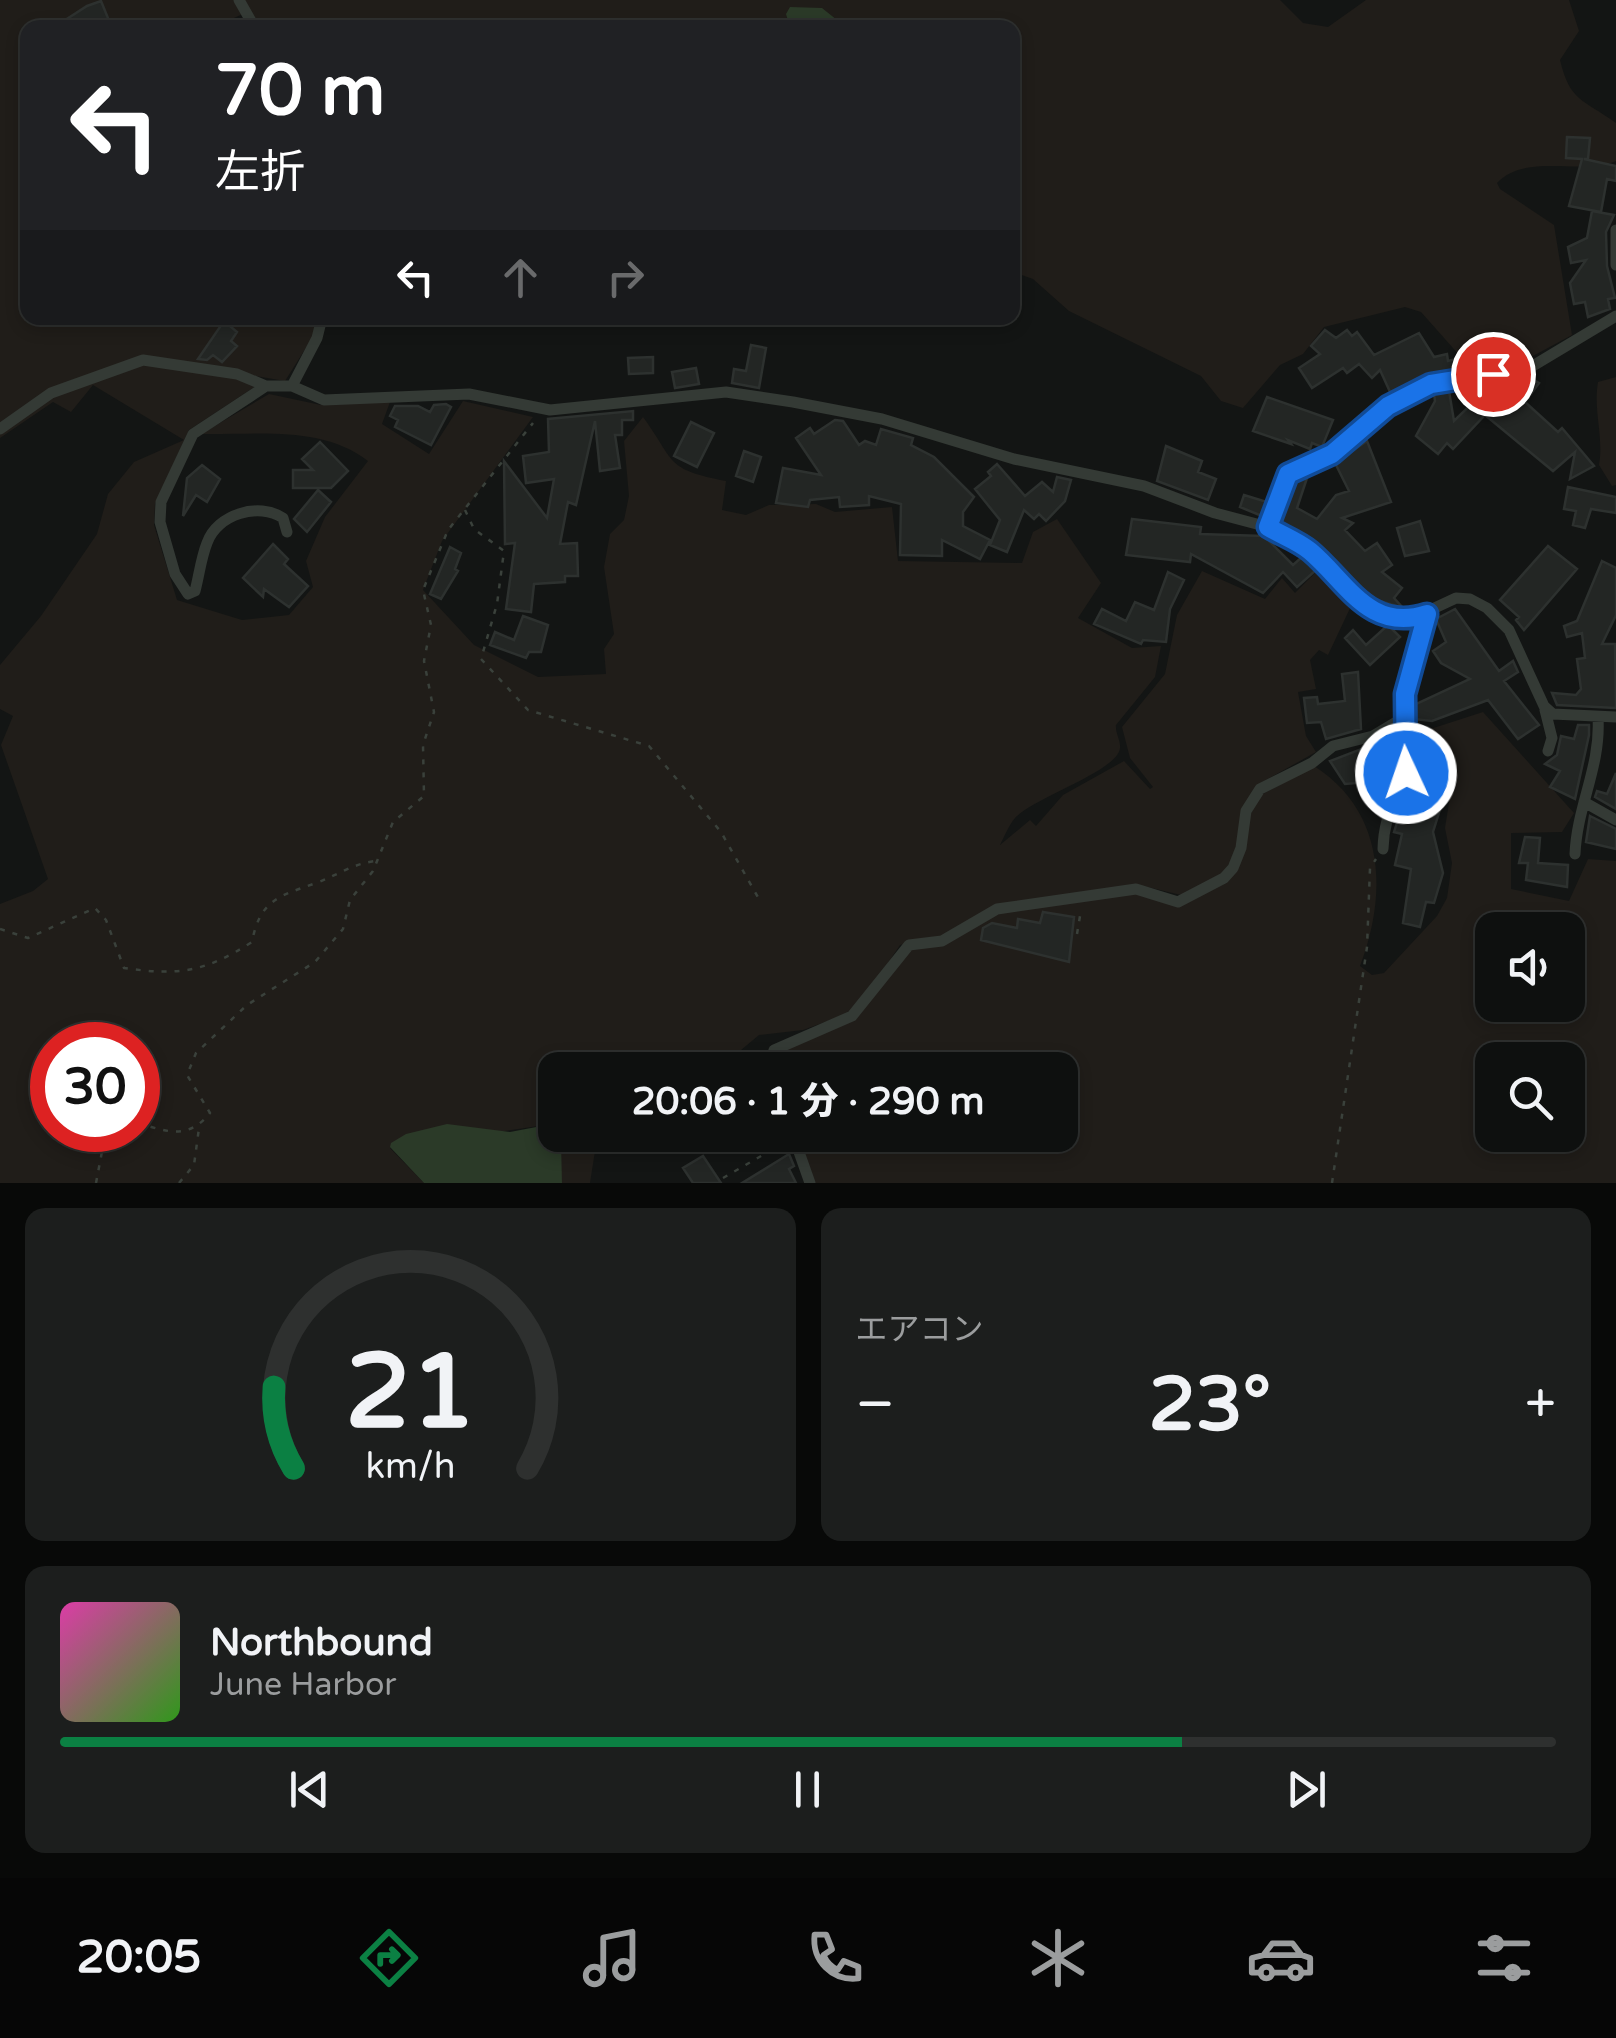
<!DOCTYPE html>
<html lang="ja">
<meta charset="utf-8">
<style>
body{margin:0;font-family:"Varela Round","Noto Sans JP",sans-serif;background:#1c1e1d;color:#f1f3f6;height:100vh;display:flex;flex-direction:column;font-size:38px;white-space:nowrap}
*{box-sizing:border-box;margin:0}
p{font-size:32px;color:#9b9d9e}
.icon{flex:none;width:55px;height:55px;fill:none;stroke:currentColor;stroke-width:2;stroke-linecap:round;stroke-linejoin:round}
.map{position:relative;height:1183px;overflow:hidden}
.drawer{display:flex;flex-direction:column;gap:25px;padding:25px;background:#080908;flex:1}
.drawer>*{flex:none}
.banner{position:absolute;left:20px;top:20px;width:1000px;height:305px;border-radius:20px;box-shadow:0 5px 15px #0003,0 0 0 2px #2e302f;background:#202124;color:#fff;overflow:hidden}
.tools{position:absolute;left:1475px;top:912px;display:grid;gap:20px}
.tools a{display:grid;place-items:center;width:110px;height:110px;border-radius:20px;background:#0e100f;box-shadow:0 5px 15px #0003,0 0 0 2px #2e302f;font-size:50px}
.speed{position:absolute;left:30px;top:1022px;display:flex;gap:20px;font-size:50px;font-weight:700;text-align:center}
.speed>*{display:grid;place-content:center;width:130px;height:130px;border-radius:50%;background:#0e100f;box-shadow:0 5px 15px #0003,0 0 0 2px #2e302f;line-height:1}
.speed .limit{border:15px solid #d22;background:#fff;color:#111}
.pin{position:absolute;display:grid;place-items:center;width:85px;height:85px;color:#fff;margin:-42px;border:5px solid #fff;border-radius:50%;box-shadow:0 2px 10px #0007}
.me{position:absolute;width:110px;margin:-55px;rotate:357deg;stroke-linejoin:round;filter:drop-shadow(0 0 8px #0008)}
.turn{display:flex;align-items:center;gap:35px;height:210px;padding:0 30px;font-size:45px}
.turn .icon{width:130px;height:130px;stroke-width:2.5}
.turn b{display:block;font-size:70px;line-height:85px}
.lanes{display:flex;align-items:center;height:95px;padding:0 30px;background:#0003;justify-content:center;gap:50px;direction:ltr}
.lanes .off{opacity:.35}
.big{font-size:75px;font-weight:800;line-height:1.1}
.drawer .tile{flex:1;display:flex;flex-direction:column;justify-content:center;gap:15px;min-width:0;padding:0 35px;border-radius:20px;background:#1c1e1d}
.drawer .dial{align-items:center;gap:0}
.dial svg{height:260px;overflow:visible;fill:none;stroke:#2e302f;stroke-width:7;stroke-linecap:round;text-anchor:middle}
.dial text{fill:#f1f3f6;stroke:none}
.song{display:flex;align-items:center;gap:30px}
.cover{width:120px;height:120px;border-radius:15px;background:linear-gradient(135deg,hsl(320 70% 55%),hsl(110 70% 35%))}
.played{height:10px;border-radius:5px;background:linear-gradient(90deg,#0b8043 75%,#2e302f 75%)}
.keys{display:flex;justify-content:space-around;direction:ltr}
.heat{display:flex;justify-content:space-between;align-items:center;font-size:55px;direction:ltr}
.drawer .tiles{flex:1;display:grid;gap:25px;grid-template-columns:1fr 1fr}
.tile:last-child{grid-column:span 2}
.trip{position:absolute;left:538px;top:1052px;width:540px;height:100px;border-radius:20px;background:#0e100f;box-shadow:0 5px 15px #0003,0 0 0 2px #2e302f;font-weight:800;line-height:100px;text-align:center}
.tabs{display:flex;height:160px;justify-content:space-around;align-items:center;background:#060606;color:#9b9d9e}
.tabs .icon{width:70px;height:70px}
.tabs .on{color:#0b8043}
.tabs b{font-size:45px;color:#f1f3f6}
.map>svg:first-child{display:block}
.green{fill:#201d19;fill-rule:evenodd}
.water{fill:#2b3a28}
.building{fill:#232624;stroke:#2d312f;stroke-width:2.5}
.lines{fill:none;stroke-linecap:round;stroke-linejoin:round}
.path{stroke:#3a413b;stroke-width:2.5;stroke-dasharray:5 8;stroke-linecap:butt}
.street{stroke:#343a35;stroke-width:11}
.route-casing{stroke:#114b97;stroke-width:25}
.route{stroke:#1a73e8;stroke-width:18}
</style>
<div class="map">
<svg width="1616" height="1183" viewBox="0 0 1616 1183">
<rect width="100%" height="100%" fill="#131514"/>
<path class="green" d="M 0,0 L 235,0 L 245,13 L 214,27 L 28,28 L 28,318 L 319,318 L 314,335 L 285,381 L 140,356 L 49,390 L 0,424 Z
M 243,0 L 1280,0 L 1303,23 L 1328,27 L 1366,0 L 1569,0 L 1579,31 L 1560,60 C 1570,102 1583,99 1616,123 L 1616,161 C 1582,176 1526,152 1497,183 L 1500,189 L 1554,225 L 1572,335 L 1520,363 L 1476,374 L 1421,312 L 1405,307 L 1324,327 L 1303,354 L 1280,365 L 1243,408 L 1221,401 L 1201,376 L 1069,311 L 1033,279 L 1013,272 L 1012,28 L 259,28 Z
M 141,363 L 237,378 L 256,386 L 189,430 L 155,504 L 154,525 L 177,600 L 242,620 L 289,615 L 313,587 L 306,561 L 325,517 L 368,461 C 322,425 257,435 201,434 L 269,394 L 321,405 L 390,402 L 382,424 L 429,454 L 463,401 L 533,417 L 442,541 L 423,590 L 474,645 L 538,677 L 606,674 L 604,649 L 614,634 L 604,567 L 610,534 L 624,520 L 629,496 L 624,441 L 643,417 C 676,462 664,469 726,481 L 722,510 L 746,515 L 769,505 L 816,504 L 835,512 L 892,507 L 898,561 L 1022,563 L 1033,532 L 1057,519 L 1101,583 L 1078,618 L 1132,648 L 1161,646 L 1155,677 L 1116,725 C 1115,733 1121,741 1120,748 C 1118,771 1033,798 1015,818 C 1009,825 1004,837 1000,845 L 1030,820 L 1036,826 L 1063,795 L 1124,761 L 1150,789 L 1153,787 L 1130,758 L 1122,727 L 1165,674 L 1177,615 L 1202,571 L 1265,599 L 1282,578 L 1295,593 L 1320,568 L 1352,604 L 1328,655 L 1319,650 L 1310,660 L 1316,689 L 1298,692 L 1306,736 L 1316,752 L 1257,785 L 1244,807 L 1236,854 L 1222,874 L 1181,895 L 1143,886 L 994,906 L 940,937 L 900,945 L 864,999 L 850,1013 L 803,1030 L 759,1035 L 717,1070 L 555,1070 L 555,1130 L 552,1124 L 390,1148 L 424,1183 L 0,1183 L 0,904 L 33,891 L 48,879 L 1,745 L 13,716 L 0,709 L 0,665 L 41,616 L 97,534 L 108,494 L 134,462 L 184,440 L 93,385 L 71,412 L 53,402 L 0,438 L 0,433 L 51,396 ZM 52,1045 L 138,1045 L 138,1130 L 52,1130 Z
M 1616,377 L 1616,485 L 1612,486 L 1599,465 C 1604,437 1593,411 1598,382 Z
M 1483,712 L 1574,813 L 1562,832 L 1511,833 L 1511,889 L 1569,901 L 1588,859 L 1616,861 L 1616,1183 L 815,1183 L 797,1135 L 1060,1135 L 1060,1070 L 774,1070 L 776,1053 L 855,1020 L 904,952 L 999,912 L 1138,892 L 1174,905 L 1226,881 L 1257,797 L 1314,766 C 1385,811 1388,893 1360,966 L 1372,975 L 1384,973 L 1437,916 L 1447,898 L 1452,863 L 1445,828 L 1455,765 L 1413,764 L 1415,734 ZM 1492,930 L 1568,930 L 1568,1005 L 1492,1005 ZM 1492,1060 L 1568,1060 L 1568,1135 L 1492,1135 Z
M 557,1135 L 618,1135 L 595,1151 L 590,1183 L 562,1183 Z"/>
<path class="water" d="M 790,7 L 822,8 L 837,20 L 830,27 L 790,27 L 786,14 Z
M 447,1124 L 510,1132 L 552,1124 L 561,1142 L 562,1183 L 424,1183 L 390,1147 L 391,1143 L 406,1134 Z"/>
<path class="building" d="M 101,1 L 112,28 L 53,28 L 87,6 Z
M 1567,137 L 1590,138 L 1588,159 L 1584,159 L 1616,166 L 1616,181 L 1607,179 L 1601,212 L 1569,206 L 1582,159 L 1566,158 Z
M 1592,211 L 1614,215 L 1606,232 L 1607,266 L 1615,298 L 1608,299 L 1610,309 L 1588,317 L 1585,302 L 1574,304 L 1570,283 L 1586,260 L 1571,263 L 1568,247 L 1587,238 Z
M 224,321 L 237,332 L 231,341 L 237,346 L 222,362 L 213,355 L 207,360 L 198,359 Z
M 1325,330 L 1336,338 L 1347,330 L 1352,336 L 1357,332 L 1374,355 L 1419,333 L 1434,357 L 1447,354 L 1448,361 L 1456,359 L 1459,370 L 1427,375 L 1391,394 L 1380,370 L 1372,378 L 1359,364 L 1347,373 L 1343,368 L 1312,388 L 1299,368 L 1320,354 L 1311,346 Z
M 751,345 L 766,348 L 759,388 L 732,383 L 734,369 L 746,371 Z
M 653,357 L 653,373 L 629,374 L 628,358 Z
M 696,368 L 699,384 L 675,388 L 672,372 Z
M 1531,378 L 1539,383 L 1525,402 L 1558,432 L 1562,428 L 1594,466 L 1570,479 L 1575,452 L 1553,471 L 1485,415 L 1453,449 L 1447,443 L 1438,454 L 1416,436 L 1435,401 L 1434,393 L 1449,391 L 1454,421 L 1492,384 L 1507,400 L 1523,380 Z
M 1267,397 L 1333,420 L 1322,447 L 1312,443 L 1310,449 L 1288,440 L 1291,444 L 1253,431 Z
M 446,404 L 451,407 L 431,445 L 395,427 L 398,420 L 390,416 L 395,406 L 418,406 L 430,412 L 434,405 Z
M 633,411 L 633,420 L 622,420 L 622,435 L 615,435 L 620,468 L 600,471 L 595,421 L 576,505 L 568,502 L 560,544 L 577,543 L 578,576 L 565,576 L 565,582 L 534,584 L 531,612 L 506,609 L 515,543 L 505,544 L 504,461 L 547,518 L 554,479 L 526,483 L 523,456 L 549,452 L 548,419 Z
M 835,420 L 843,421 L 859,445 L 865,441 L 876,445 L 881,429 L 913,438 L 911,445 L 934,457 L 974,497 L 963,512 L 963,526 L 990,540 L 980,559 L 942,540 L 942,556 L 900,555 L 901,504 L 869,496 L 869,505 L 840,507 L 839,497 L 810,500 L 808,507 L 776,503 L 783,468 L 821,475 L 796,438 L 810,428 L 814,434 Z
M 691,422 L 714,433 L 697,467 L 674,456 Z
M 1367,441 L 1391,502 L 1342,518 L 1353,523 L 1345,530 L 1365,551 L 1377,543 L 1392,565 L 1382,572 L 1402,588 L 1394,598 L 1403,608 L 1364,596 L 1316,543 L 1280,523 L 1295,481 L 1308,475 L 1297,508 L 1317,519 L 1336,495 L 1349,491 L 1335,463 Z
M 320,442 L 348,471 L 331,488 L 293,488 L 293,470 L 313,470 L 302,459 Z
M 1166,446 L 1202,461 L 1198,472 L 1216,479 L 1208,500 L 1157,481 Z
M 744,451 L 761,457 L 753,482 L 736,476 Z
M 997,464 L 1025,496 L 1042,482 L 1053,492 L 1057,477 L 1071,480 L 1065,501 L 1046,521 L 1039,514 L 1034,519 L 1024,510 L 1007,552 L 990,545 L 1000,520 L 975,489 L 991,476 L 988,472 Z
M 202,465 L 220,479 L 207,502 L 196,495 L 183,516 L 187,478 Z
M 1568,487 L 1616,497 L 1616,513 L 1591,509 L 1585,528 L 1573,525 L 1576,511 L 1564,509 Z
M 318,490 L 331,502 L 307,532 L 294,519 Z
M 1244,495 L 1267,502 L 1262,516 L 1240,507 Z
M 1132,519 L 1201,527 L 1200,534 L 1264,536 L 1293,565 L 1302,557 L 1315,571 L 1297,587 L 1283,572 L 1263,593 L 1191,554 L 1190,562 L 1126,555 Z
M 1420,521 L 1429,551 L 1405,556 L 1397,528 Z
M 273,544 L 288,559 L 284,564 L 308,586 L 289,607 L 264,589 L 263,597 L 243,578 Z
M 1548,546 L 1577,569 L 1524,630 L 1516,620 L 1519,617 L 1500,600 Z
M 450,547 L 461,553 L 455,569 L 458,571 L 441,599 L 430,594 Z
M 1602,561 L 1616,568 L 1616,615 L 1602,644 L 1615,644 L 1616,708 L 1557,705 L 1552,693 L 1576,695 L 1581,689 L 1577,659 L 1585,658 L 1582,633 L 1567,637 L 1564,626 L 1577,621 Z
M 1168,572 L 1184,580 L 1170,609 L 1166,642 L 1143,640 L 1141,644 L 1094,624 L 1102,609 L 1126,621 L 1135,602 L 1154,610 Z
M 1455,609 L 1499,671 L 1513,661 L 1518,672 L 1504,681 L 1539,725 L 1518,739 L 1488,700 L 1432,721 L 1413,719 L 1416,704 L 1470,679 L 1441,663 L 1433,651 L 1446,642 L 1436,619 Z
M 523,616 L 548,625 L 541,652 L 529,652 L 526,658 L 490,645 L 495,632 L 514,640 Z
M 1388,625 L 1400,637 L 1370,665 L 1345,638 L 1353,630 L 1366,645 Z
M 1358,672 L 1361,729 L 1326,739 L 1321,722 L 1307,723 L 1304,698 L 1317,697 L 1318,704 L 1345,701 L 1342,674 Z
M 1578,725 L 1589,725 L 1589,735 L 1575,799 L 1550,787 L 1560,771 L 1545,764 L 1557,755 L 1561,736 L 1574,739 Z
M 1364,748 L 1382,781 L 1345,784 L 1330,761 Z
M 1436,769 L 1451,771 L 1447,800 L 1443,800 L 1433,832 L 1443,873 L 1434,903 L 1426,902 L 1420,927 L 1403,923 L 1411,869 L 1395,865 L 1402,834 L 1394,832 L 1414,770 L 1436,773 Z
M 1616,773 L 1616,809 L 1595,797 L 1597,791 L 1607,794 Z
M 1590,816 L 1616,829 L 1616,849 L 1586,842 Z
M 1525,837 L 1540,838 L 1538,863 L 1568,865 L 1567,887 L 1526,880 L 1528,863 L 1519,863 Z
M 1043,912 L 1074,917 L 1069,962 L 981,940 L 983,928 L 992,923 L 1017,928 L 1018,919 L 1040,923 Z
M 789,1154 L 794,1166 L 789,1169 L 796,1183 L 742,1183 Z
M 703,1156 L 721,1183 L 693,1183 L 683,1168 Z"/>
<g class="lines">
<path class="path" d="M 465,510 L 474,529 L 504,551 L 497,604 L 481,659 L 528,710 L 649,746 L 721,832 L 759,899
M 0,929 L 28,938 L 95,908 L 106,920 L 124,968 C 179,976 205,972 252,942 C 260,899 280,896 316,883 C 338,875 352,864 375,861
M 1077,934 L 1081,910
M 138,1123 C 168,1132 188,1140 210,1113 L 187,1075 L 196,1053 L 247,1005 L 315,962 L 343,929 L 350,900 L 373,871 L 393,822 L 424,796 L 423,745 L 434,712 L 424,661 L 431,625 L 423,590 L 448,530 L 533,423
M 723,1178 L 782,1144
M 96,1183 L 104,1141 L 112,1130
M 179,1183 L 194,1165 L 199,1128
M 1332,1183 L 1367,947 L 1370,868 L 1376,859"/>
<path class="street" d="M 239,0 L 255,28
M 1616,230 L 1616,265
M 266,386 L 193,434 L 161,502 L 160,522 L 175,574 L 188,594 L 195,591 C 199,576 201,558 207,543 C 217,514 259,502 283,518 L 287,532
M 292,386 L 317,338 L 322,318
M 0,429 L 51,393 L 143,360 L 237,374 L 266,386 L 292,386 L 324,400 L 469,394 L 550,410 L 726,392 L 793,402 L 882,419 L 1014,459 L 1144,486 L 1215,513 L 1268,527 L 1309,550 L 1358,604 L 1376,613 L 1411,619 L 1456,598 L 1470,599 L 1487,608 L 1509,630 L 1544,706 L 1553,714 L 1616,717
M 1268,527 L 1288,474 L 1332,454 L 1388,406 L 1431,384 L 1526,370 L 1616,316
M 1545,710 L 1552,738 L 1548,751
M 1584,802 L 1616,820
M 1383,849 C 1384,796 1418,779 1403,718
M 1575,854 C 1577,806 1601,766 1598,718
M 769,1070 L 774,1050 L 852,1016 L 909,945 L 942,941 L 997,909 L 1136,889 L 1178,902 L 1224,878 L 1233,868 L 1241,848 L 1246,811 L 1260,789 L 1312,763 L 1333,746 L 1373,736 L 1403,718 L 1427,614
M 793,1135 L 810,1183"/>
</g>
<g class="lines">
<g class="route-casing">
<path id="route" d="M 1406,773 L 1405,694 L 1427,614 C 1369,633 1347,582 1310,551 C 1298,541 1281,535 1268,527 L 1288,474 L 1332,454 L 1388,406 L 1431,384 L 1493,374"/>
</g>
<use href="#route" class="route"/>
</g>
</svg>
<div class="tools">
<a><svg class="icon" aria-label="sound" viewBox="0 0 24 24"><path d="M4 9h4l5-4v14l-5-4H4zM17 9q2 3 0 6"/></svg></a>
<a><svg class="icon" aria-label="search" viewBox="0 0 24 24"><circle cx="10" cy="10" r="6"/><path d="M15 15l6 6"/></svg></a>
</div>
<div class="speed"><div class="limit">30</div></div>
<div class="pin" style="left:1493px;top:374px;background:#d93025"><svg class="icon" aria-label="arrive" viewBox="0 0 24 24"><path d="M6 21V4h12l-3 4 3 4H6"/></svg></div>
<svg class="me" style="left:1406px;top:773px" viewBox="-20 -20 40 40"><circle r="17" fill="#1a73e8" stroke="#fff" stroke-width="3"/><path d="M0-11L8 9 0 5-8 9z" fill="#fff"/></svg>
<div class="trip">20:06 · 1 分 · 290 m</div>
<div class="banner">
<div class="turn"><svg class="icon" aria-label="left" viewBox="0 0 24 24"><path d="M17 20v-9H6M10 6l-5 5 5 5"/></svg><div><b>70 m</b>左折</div></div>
<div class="lanes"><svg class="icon" aria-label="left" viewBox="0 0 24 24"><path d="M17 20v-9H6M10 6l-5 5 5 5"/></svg><svg class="icon off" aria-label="ahead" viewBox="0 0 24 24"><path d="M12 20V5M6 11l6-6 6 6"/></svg><svg class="icon off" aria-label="right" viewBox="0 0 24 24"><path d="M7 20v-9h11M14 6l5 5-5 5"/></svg></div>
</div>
</div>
<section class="drawer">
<div class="tiles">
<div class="tile dial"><svg viewBox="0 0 100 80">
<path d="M14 69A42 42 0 1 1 86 69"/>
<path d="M14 69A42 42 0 0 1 8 44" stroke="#0b8043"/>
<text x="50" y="56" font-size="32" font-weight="700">21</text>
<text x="50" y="72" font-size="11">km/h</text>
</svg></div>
<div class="tile"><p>エアコン</p>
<div class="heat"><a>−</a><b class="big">23°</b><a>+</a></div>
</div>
<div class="tile">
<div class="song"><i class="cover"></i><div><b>Northbound</b><p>June Harbor</p></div></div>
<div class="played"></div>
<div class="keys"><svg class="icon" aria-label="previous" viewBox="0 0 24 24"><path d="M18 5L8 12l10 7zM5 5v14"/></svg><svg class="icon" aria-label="pause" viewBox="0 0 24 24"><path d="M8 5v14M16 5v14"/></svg><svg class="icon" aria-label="next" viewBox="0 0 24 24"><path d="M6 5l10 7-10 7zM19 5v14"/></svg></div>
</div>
</div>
</section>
<nav class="tabs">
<b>20:05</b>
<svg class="icon on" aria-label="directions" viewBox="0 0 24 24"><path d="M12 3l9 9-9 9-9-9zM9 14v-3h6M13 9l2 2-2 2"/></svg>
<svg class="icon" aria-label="music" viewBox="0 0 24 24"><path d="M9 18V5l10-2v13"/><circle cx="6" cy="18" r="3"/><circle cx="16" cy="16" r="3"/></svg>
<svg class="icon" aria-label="phone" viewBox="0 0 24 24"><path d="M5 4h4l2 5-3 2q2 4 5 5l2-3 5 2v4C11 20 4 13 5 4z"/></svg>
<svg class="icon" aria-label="climate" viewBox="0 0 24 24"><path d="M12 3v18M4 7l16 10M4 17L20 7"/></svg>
<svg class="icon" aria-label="car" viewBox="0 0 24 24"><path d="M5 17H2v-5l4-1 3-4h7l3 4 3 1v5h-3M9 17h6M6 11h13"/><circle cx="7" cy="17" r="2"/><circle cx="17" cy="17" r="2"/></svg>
<svg class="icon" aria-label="filters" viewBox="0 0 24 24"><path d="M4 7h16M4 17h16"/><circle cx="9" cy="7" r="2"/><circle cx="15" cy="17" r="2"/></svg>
</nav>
